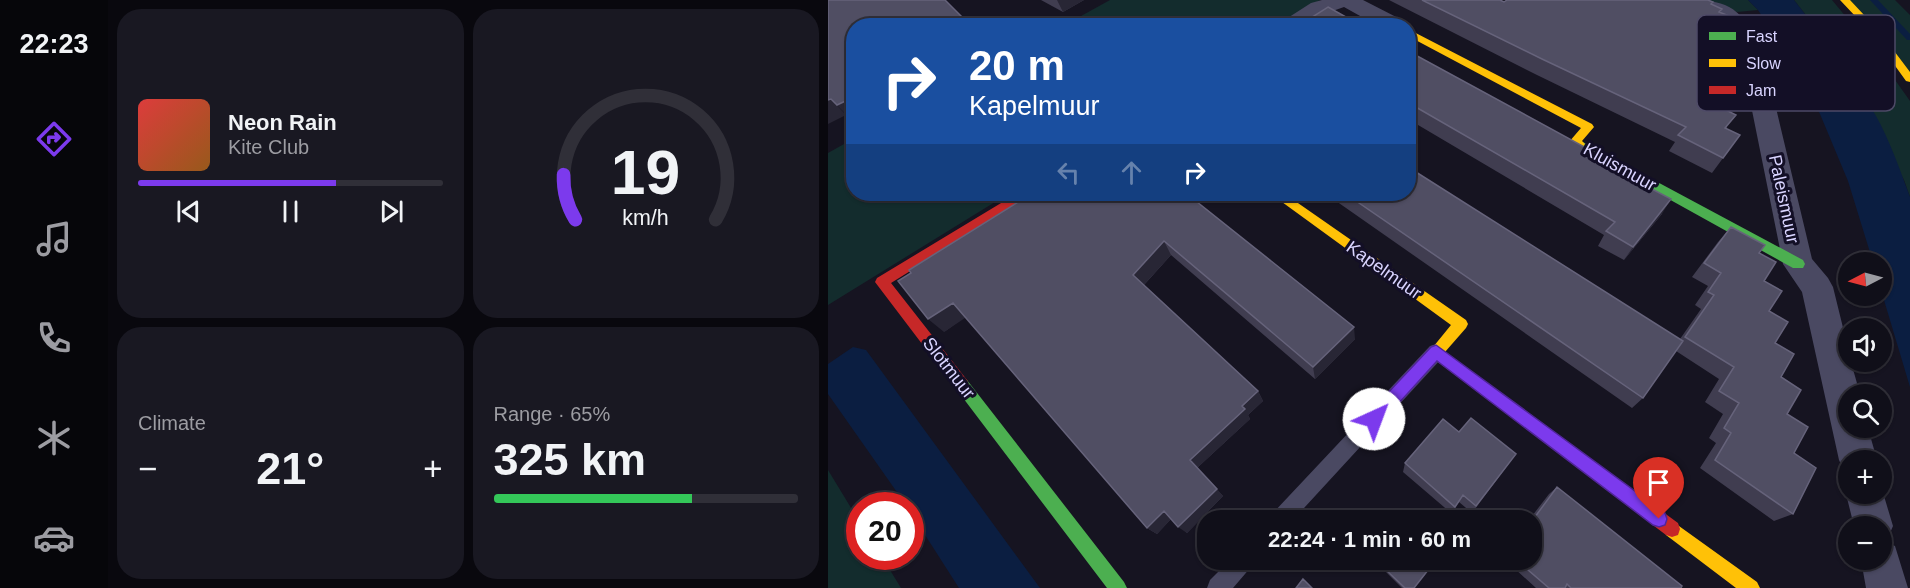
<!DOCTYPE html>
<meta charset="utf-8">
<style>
body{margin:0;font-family:Helvetica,sans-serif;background:#191822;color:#f1f3f6;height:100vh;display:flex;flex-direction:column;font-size:22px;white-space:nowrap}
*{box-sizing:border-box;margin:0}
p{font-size:20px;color:#9c9ca2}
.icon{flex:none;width:33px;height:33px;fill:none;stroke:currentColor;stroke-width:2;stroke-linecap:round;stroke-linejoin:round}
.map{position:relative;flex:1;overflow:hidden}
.sheet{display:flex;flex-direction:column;gap:9px;padding:9px;background:#09080e;width:720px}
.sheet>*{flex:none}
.top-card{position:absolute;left:18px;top:18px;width:570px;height:183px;border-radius:24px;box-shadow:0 2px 4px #0004,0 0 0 2px #302f38;background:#1a4fa0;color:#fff;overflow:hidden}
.needle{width:39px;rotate:264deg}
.controls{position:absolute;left:1010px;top:252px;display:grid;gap:12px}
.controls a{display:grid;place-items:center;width:54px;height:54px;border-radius:50%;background:#100f19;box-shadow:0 2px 4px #0004,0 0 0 2px #302f38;font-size:30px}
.speed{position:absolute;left:18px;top:492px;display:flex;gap:12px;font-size:30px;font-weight:700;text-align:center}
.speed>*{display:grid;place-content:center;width:78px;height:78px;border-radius:50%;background:#100f19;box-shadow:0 2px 4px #0004,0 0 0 2px #302f38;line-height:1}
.speed .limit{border:9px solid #d22;background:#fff;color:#111}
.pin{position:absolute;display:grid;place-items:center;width:51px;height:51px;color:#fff;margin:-62px -26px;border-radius:50% 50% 50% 0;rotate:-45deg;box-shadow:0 0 6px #0007}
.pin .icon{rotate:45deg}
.me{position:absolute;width:66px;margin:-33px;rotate:43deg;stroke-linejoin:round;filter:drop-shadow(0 0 4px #0008)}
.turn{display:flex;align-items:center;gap:21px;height:126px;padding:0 24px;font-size:27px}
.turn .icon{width:78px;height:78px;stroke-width:2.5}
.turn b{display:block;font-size:42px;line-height:51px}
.lanes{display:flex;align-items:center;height:57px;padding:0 24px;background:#0003;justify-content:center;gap:30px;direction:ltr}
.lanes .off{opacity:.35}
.big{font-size:45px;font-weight:600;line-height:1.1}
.sheet .widget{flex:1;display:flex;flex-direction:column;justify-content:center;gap:9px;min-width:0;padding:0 21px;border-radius:24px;background:#191822}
.sheet .dial{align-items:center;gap:0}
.dial svg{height:156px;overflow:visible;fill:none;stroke:#302f38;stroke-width:7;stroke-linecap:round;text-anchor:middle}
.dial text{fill:#f1f3f6;stroke:none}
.song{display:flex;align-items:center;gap:18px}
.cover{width:72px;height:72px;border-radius:9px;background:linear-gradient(135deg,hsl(0 70% 55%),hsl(30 70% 35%))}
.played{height:6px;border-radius:3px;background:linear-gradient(90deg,#7c3aed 65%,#302f38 65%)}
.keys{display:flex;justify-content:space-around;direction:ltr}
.heat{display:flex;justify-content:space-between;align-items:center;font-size:33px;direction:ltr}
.charge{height:9px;border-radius:4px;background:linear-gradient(90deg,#34c759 65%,#302f38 0)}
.sheet .tiles{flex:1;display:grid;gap:9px;grid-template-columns:repeat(2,1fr)}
.trip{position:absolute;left:369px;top:510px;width:345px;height:60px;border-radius:24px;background:#100f19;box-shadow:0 2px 4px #0004,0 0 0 2px #302f38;font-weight:600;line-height:60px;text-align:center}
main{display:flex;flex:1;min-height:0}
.tab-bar{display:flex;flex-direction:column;width:108px;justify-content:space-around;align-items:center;background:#06060a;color:#9c9ca2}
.tab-bar .icon{width:42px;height:42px}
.tab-bar .selected{color:#7c3aed}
.tab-bar b{font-size:27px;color:#f1f3f6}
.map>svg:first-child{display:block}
.green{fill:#132c2d}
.water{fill:#0b1e41}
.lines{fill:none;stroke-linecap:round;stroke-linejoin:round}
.stream{fill:#0b1e41;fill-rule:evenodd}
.lane{fill:#4a4962;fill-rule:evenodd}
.street{fill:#4a4962;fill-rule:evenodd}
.fast{fill:#4caf50;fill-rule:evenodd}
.slow{fill:#ffc107;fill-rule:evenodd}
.jam{fill:#c62828;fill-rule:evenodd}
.wall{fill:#403d50}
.shaded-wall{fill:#282635}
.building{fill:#504e63;stroke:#66637b;stroke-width:1.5}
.route{fill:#7c3aed;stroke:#51269a;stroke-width:1.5}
.labels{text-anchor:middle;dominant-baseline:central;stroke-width:6;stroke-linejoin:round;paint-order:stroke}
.street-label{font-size:18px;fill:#d9d4ff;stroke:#130f26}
.key{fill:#130f26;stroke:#4e4a67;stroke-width:1.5}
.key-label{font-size:16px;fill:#d9d4ff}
</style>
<main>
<nav class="tab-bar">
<b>22:23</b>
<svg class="icon selected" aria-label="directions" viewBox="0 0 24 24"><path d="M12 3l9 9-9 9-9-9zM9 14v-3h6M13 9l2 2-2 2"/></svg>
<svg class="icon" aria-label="music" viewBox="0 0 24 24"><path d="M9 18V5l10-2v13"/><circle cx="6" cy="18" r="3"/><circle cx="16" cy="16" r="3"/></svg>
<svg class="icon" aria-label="phone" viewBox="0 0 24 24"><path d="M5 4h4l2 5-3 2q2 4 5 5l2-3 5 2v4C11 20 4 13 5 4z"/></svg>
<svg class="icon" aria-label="climate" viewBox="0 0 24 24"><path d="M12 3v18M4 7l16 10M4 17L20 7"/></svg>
<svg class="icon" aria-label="car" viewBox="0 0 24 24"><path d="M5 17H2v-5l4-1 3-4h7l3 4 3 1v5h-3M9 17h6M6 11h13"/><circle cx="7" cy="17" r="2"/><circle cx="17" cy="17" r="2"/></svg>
</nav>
<section class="sheet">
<div class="tiles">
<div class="widget">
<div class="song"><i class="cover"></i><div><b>Neon Rain</b><p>Kite Club</p></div></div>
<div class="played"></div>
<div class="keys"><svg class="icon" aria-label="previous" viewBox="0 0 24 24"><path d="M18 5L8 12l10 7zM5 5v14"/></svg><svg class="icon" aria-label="pause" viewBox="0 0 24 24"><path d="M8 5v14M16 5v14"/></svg><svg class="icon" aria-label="next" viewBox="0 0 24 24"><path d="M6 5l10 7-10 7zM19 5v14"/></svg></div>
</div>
<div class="widget dial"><svg viewBox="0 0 100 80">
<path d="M14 69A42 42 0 1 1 86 69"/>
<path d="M14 69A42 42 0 0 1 8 46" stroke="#7c3aed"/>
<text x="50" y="56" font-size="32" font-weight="700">19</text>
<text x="50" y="72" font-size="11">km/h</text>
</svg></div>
<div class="widget"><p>Climate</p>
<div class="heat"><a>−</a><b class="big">21°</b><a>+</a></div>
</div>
<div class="widget"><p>Range · 65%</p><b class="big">325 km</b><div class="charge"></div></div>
</div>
</section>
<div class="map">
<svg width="1082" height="588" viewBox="0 0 1082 588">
<rect width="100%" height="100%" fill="#161421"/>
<path class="green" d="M 282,0 L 492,0 L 451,25 L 235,26 Z
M 881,0 L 920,0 L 930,10 L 909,12 Z
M 966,0 L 1004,0 L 1048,53 L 1082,101 L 1082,197 L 1076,180 L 996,38 Z
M 1021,0 L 1067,0 L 1082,15 L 1082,72 Z
M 25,139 L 26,194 L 180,194 L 0,305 L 0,153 Z
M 0,470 L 31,521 L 32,556 L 54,557 L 73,588 L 0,588 Z"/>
<path class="water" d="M 920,0 L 966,0 C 995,37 1025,75 1048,116 C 1062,141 1072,170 1082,197 L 1082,387 L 1053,290 L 1053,262 L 1045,262 L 1020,181 L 992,114 L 962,58 L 930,10 Z
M 25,347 L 38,350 L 212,588 L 131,588 L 83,513 L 82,506 L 78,505 L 0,394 L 0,364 Z"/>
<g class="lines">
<path class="stream" d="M 1042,0 L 1050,0 L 1082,34 L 1082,40 L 1079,40 Z"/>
<path class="lane" d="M 608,344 L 614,346 L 617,352 L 614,358 L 465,520 L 442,520 L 445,513 L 602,346 Z
M 402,560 L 427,560 L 423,567 L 405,588 L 379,588 L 382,580 Z"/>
<path class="street" d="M 494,0 L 535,0 L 576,21 L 579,26 L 550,26 L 516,7 L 499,13 L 479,26 L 452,26 L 455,21 L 483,3 Z
M 856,0 C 899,0 908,5 932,41 L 984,259 L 1000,278 L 1005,287 L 1020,348 L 1020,362 L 1023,362 L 1032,394 L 1020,394 L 1020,428 L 1040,428 L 1049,460 L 1020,460 L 1020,474 L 1017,473 L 1011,460 L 974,292 L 955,264 L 910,41 L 896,22 L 859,5 Z
M 1053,486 L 1065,526 L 1059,540 L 1056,541 L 1067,546 L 1080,588 L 1038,588 L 1033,560 L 1053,560 L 1053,526 L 1026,526 L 1018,494 L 1020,489 L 1020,494 L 1053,494 Z"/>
<path class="fast" d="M 751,140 L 975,260 L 977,264 L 975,268 L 965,268 L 747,147 L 745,144 Z
M 134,378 L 139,380 L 296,582 L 299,588 L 279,588 L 129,390 L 127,385 L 129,380 Z"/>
<path class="slow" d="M 1012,0 L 1022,0 L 1051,31 L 1082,72 L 1082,82 L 1078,81 L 1045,35 Z
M 580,29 L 764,124 L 766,127 L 754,141 L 757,144 L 755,147 L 747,147 L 741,142 L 753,128 L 580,36 Z
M 443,194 L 457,194 L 638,320 L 640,324 L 638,328 L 617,352 L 616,359 L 611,360 L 603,357 L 601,352 L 623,325 Z
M 844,521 L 929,582 L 932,588 L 908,588 L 838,535 L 836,529 L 838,523 Z"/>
<path class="jam" d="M 188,194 L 203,194 L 201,197 L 63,283 L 139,380 L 141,385 L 139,390 L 134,392 L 129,390 L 47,282 L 49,278 Z
M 611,348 L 850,523 L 852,529 L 850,535 L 844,537 L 838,535 L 606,359 L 604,354 L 606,349 Z"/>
</g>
<path class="wall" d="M 213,0 L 256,0 L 235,12 Z
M 561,0 L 672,0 L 676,2 L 885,2 L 884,5 L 894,9 L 892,13 L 897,35 L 887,41 L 888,56 L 899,129 L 912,135 L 884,173 L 841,151 L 847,142 L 709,75 Z
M 580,51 L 803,178 L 834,214 L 796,260 L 770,246 L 776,235 L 585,122 Z
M 203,194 L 363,194 L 361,195 L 527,339 L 487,379 L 343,255 L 316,285 L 430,391 L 435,401 L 420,415 L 422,419 L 369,468 L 395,496 L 359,533 L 343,519 L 329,534 L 319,528 L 137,317 L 116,332 Z
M 498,194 L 580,194 L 852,339 L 873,309 L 867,305 L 880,286 L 864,277 L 890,242 L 903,227 L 931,253 L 966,453 L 965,514 L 946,521 L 872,468 L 888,443 L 881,438 L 895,414 L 877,402 L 891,379 L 848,351 L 815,398 L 804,408 Z
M 631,432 L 688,454 L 644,513 L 631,502 L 623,513 L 575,472 L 577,463 Z
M 729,487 L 853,588 L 708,588 L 686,568 L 691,560 L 704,560 L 704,520 L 701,520 L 721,494 Z
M 555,567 L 586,588 L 574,588 L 555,569 Z"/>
<path class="shaded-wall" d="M 229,0 L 256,0 L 235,12 Z
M 906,18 L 897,35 L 868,53 L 877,36 Z
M 895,44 L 886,60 L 885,55 Z
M 898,60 L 889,77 L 888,72 Z
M 902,78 L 891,94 L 891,89 Z
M 26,97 L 26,120 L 24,121 L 9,105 Z
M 3,99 L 18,115 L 0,124 L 0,100 Z
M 586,106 L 585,122 L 580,126 L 580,111 Z
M 843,199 L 834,214 L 796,260 L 805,247 Z
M 336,241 L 343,255 L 313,288 L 305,275 Z
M 125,303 L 140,316 L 116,332 L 100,319 Z
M 526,327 L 527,339 L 487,379 L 485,367 Z
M 430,391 L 435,401 L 420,415 L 422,419 L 369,468 L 362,460 Z
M 389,489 L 395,496 L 359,533 L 350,527 Z
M 336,511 L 345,517 L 329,534 L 319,528 Z"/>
<path class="building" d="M 0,0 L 117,0 L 143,26 L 26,26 L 26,97 L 9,105 L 3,99 L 0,100 Z
M 594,0 L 672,0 L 676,2 L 679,0 L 880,0 L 885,2 L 883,4 L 894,9 L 891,12 L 906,18 L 877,36 L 895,44 L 885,55 L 898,60 L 888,72 L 902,78 L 891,89 L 905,96 L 894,108 L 908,115 L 897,128 L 912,135 L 895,158 L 850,135 L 858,127 L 714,59 Z
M 500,7 L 534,26 L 470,26 Z
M 580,51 L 806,174 L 803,178 L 843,199 L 805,247 L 778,231 L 787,222 L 586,106 L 580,111 Z
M 580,167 L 855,341 L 815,398 L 518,194 L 580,194 Z
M 203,194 L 359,194 L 526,327 L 485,367 L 336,241 L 305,275 L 430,391 L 414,406 L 417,409 L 362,460 L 389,489 L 350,527 L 336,511 L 319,528 L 125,303 L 100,319 L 70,281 L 83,273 L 81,270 Z
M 903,227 L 937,245 L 931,253 L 948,262 L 936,281 L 954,291 L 941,311 L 960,322 L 947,343 L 966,354 L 953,377 L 973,390 L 959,414 L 980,427 L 966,453 L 988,468 L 965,514 L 887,460 L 903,433 L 896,428 L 911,403 L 891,391 L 906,367 L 857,337 L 886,295 L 880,292 L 893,273 L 876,263 Z
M 643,418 L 688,454 L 648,506 L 635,495 L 627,507 L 577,463 L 615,419 L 631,432 Z
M 729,487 L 854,586 L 853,588 L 743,588 L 739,584 L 737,588 L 721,588 L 693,564 L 695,560 L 704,560 L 704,521 Z
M 561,560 L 608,560 L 586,588 L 577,588 L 555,567 Z
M 475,579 L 484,588 L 468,588 Z"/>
<path class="route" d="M 608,345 L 837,513 L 839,519 L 837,525 L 831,527 L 825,525 L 609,361 L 551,425 L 546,427 L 540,425 L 538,419 L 540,414 L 603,347 Z"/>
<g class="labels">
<g class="street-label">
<text transform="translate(792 167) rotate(29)">Kluismuur</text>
<text transform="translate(956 199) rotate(78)">Paleismuur</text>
<text transform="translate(556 270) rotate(35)">Kapelmuur</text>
<text transform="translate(121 368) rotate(52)">Slotmuur</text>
</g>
</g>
<rect x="869" y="15" width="198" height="96" rx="9" class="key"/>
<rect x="881" y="32" width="27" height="8" fill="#4caf50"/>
<rect x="881" y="59" width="27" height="8" fill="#ffc107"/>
<rect x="881" y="86" width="27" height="8" fill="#c62828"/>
<g class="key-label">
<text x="918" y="42">Fast</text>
<text x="918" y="69">Slow</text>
<text x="918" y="96">Jam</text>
</g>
</svg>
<div class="controls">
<a><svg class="needle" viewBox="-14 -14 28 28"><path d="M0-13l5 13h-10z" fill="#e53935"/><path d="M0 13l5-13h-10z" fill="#9c9ca2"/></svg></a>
<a><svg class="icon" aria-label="sound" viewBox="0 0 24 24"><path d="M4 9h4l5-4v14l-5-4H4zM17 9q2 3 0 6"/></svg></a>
<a><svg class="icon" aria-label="search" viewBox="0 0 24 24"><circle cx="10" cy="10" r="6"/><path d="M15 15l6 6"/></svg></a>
<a>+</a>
<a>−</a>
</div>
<div class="speed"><div class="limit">20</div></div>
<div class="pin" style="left:831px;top:519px;background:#d93025"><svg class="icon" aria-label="arrive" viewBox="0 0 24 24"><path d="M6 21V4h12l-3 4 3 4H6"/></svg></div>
<svg class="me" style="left:546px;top:419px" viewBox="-20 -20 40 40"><circle r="19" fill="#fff"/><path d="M0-13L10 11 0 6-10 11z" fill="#7c3aed"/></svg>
<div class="trip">22:24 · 1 min · 60 m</div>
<div class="top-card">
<div class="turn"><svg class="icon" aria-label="right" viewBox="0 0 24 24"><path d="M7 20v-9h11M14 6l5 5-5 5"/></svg><div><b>20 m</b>Kapelmuur</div></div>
<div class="lanes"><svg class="icon off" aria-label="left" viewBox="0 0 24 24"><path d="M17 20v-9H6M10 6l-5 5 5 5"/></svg><svg class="icon off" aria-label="ahead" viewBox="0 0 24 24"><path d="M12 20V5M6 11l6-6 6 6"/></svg><svg class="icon" aria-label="right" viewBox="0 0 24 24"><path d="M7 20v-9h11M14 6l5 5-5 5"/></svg></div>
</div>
</div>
</main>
